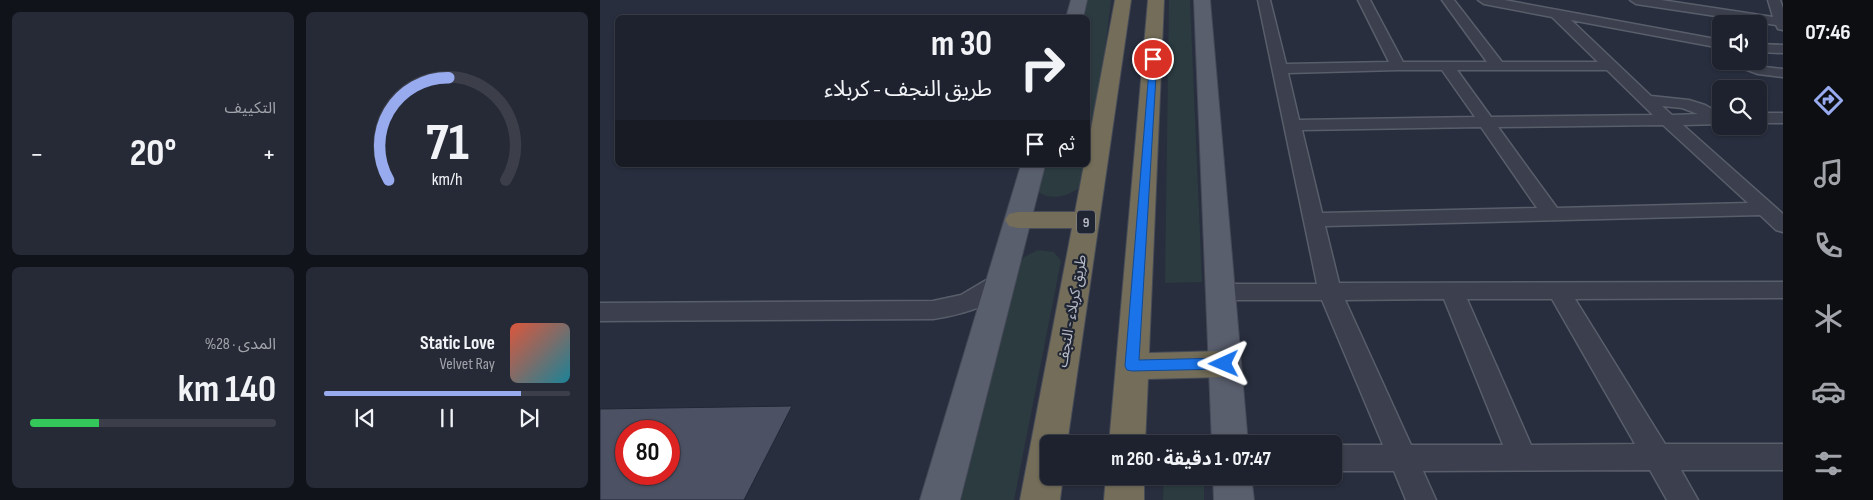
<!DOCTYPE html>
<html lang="ar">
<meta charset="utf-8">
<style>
body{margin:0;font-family:"Sofia Sans Condensed","Noto Sans Arabic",sans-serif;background:#262a36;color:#f1f3f6;direction:rtl;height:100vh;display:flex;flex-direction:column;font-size:19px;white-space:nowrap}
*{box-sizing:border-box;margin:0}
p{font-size:16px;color:#a1a4aa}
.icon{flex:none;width:28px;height:28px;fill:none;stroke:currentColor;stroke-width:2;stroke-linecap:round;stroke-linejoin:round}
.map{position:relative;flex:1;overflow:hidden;direction:ltr}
.details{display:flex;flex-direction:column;gap:12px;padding:12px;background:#101319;width:600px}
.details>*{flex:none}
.banner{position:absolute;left:15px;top:15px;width:475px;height:152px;border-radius:8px;box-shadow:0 1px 4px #0004,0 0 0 1px #3c3f4a;direction:rtl;background:#1e222e;color:#f1f3f6;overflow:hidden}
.tools{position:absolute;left:1112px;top:15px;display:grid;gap:10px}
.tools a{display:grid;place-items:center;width:55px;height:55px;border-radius:8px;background:#1e222e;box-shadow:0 1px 4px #0004,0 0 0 1px #3c3f4a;font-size:25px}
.speed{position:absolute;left:15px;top:420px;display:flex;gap:10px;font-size:25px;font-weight:700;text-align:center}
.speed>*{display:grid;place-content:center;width:65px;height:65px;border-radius:50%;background:#1e222e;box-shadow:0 1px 4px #0004,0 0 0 1px #3c3f4a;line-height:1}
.speed .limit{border:8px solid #d22;background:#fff;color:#111}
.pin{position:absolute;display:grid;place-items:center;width:42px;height:42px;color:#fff;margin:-21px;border:2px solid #fff;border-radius:50%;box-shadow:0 1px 5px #0007}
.me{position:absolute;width:55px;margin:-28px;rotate:269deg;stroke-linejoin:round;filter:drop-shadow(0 0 4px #0008)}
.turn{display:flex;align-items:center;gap:18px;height:105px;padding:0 15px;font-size:22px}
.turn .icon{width:65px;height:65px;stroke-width:2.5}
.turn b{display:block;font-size:35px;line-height:42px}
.then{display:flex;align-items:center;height:48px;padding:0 15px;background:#0003;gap:10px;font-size:19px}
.big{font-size:38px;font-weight:700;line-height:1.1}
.details .widget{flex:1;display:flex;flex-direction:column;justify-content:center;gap:8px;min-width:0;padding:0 18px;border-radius:8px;background:#262a36}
.details .dial{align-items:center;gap:0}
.dial svg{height:130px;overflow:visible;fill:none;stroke:#3c3f4a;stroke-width:7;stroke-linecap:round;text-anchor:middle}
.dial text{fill:#f1f3f6;stroke:none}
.song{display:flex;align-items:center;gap:15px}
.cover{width:60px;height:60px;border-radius:8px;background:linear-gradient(135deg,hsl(10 70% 55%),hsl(190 70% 35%))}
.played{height:5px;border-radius:2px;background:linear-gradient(90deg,#97abee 80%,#3c3f4a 80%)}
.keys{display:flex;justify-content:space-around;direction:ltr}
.heat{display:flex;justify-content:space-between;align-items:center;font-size:28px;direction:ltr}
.charge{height:8px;border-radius:4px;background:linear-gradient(90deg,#34c759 28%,#3c3f4a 0)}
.details .tiles{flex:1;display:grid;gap:12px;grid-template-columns:repeat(2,1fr)}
.trip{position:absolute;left:440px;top:435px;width:302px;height:50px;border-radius:8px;background:#1e222e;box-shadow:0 1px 4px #0004,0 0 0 1px #3c3f4a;font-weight:700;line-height:50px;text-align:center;direction:rtl}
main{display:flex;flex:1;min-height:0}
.tabs{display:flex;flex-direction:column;width:90px;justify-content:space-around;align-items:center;background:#0c0e12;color:#a1a4aa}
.tabs .icon{width:35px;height:35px}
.tabs .active{color:#97abee}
.tabs b{font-size:22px;color:#f1f3f6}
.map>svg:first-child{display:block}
.green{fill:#2b3b40}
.building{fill:#4c5264;stroke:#222735;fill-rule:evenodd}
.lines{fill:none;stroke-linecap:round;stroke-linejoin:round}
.minor-casing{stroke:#595e6b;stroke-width:3}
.major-casing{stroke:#454957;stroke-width:2}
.highway-casing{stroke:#464b58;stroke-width:2}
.minor{fill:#3c404e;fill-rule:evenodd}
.major{fill:#5a5f6e;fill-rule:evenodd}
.highway{fill:#736d59;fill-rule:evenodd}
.route{fill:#1a73e8;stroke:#114b97}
.labels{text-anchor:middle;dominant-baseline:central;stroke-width:4.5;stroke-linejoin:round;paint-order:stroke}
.shield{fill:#202533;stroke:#8a8f9b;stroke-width:1}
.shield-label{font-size:14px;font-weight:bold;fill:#b8bcc8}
.street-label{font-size:15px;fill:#b8bcc8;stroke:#202533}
</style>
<main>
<nav class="tabs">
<b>07:46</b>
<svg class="icon active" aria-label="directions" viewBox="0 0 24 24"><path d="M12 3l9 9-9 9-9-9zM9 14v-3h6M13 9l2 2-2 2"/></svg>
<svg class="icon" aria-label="music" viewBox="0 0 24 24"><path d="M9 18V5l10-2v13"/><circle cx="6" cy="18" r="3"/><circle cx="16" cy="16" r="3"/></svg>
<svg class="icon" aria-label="phone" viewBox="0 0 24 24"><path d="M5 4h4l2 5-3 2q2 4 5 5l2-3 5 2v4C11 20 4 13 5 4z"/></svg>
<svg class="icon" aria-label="climate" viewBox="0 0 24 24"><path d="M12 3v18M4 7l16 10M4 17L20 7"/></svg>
<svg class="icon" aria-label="car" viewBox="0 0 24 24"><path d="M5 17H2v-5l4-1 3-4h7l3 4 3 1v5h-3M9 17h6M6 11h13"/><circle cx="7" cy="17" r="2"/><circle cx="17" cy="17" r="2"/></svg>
<svg class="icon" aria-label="filters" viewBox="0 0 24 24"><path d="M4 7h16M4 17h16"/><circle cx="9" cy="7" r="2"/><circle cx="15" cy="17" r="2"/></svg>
</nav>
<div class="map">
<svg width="1183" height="500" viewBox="0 0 1183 500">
<rect width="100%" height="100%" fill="#282e3e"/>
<path class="green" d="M 485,0 L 511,0 L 504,58 L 488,148 L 488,18 L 480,18 Z
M 569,0 L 590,0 L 602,282 L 565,283 Z
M 440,165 L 484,165 L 479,188 C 466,197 450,201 437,191 Z
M 438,250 L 454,252 L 461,261 L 414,500 L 361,500 L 420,263 L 424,257 Z
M 564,476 L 604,476 L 604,500 L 563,500 Z"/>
<path class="building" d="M 192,406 L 144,500 L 0,500 L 0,409 ZM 26,431 L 69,431 L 69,474 L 26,474 Z"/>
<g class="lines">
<g class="minor-casing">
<path id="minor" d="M 658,0 L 670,0 L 686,64 L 789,62 L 758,0 L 770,0 L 803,62 L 887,62 L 842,0 L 854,0 L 902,62 L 998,62 L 952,17 L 884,4 L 878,0 L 904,0 L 1121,40 L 1121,48 L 971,20 L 1051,96 L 1089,100 L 1105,105 L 1121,114 L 1121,124 L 1083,125 L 1183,214 L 1183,232 L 1176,230 L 1160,215 L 725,226 L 739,283 L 1183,282 L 1183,298 L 975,299 L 1065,444 L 1183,444 L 1183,470 L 1081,470 L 1098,500 L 1067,500 L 1050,470 L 823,471 L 836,500 L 806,500 L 794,471 L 734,471 L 734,445 L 783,445 L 722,300 L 621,300 L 613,298 L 610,292 L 613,286 L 621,284 L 717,284 ZM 798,70 L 842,70 L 875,117 L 699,120 L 688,73 ZM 857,70 L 1007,70 L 1053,115 L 891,117 ZM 1062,106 L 1082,108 L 1098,114 L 1072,115 ZM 1063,125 L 1148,203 L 957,208 L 898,127 ZM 881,127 L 937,208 L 722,213 L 702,130 ZM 844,299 L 903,445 L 811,445 L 745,300 ZM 867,299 L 952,299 L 1035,444 L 931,445 Z
M 1030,0 L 1061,0 L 1173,17 L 1168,0 L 1180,0 L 1183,8 L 1183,30 L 1178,29 L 1176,25 L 1036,4 Z
M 1159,44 L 1183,45 L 1183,53 L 1159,52 Z
M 1129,61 L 1150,61 L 1165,67 L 1183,69 L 1183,77 L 1158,74 L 1131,64 Z
M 1159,113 L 1183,113 L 1183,123 L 1159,123 Z
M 401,274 L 409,276 L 412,282 C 398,306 359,315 333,319 L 0,321 L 0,303 L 333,301 L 361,295 L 393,276 Z"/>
</g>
<g class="major-casing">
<path id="major" d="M 471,0 L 487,0 L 483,18 L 466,18 Z
M 594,0 L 610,0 L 648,444 L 612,444 Z
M 421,165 L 445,165 L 360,500 L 320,500 Z
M 613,476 L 651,476 L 654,500 L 614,500 Z"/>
</g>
<g class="highway-casing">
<path id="highway" d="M 515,0 L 531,0 L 467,444 L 449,444 L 449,476 L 463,476 L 460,500 L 420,500 L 472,228 L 418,228 L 409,226 L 405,220 L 409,214 L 418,212 L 475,212 L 484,165 L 488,165 L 488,145 Z
M 548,0 L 564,0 L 549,353 L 623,351 L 635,355 L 639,364 L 635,373 L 623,377 L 548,379 L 545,444 L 509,444 Z
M 506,476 L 544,476 L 544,500 L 504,500 Z"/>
</g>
<use href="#minor" class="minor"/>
<use href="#major" class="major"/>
<use href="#highway" class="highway"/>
</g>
<path class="route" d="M 550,58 L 557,59 L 539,360 L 624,358 L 628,360 L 630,364 L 628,368 L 624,369 L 532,371 L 527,370 L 525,366 Z"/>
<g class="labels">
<rect class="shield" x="477" y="210.5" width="18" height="23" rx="4"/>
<g class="shield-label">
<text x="486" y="222">9</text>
</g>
<g class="street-label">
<text transform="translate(472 311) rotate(-80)">طريق كربلاء - النجف</text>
</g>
</g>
</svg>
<div class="tools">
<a><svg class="icon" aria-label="sound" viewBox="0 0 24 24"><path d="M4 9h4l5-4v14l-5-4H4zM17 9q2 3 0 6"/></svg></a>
<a><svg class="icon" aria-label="search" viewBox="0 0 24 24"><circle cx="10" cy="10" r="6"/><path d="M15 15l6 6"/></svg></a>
</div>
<div class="speed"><div class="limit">80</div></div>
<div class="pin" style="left:553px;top:59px;background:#d93025"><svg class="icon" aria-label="arrive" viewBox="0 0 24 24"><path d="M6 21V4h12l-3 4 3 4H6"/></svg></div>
<svg class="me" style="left:624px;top:364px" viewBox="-20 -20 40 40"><path d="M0-17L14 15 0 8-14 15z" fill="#1a73e8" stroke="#fff" stroke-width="4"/></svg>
<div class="trip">07:47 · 1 دقيقة · 260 m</div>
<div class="banner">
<div class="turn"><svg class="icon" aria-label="right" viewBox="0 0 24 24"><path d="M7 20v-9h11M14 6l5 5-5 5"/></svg><div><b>30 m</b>طريق النجف - كربلاء</div></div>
<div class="then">ثم<svg class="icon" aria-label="arrive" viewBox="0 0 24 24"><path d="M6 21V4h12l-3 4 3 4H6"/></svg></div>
</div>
</div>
<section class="details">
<div class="tiles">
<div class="widget dial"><svg viewBox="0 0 100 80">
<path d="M14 69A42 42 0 1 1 86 69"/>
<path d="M14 69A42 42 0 0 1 51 6" stroke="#97abee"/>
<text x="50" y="56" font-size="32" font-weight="700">71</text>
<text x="50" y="72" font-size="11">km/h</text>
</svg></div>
<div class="widget"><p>التكييف</p>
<div class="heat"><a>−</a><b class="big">20°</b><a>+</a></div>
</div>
<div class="widget">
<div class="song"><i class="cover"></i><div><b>Static Love</b><p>Velvet Ray</p></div></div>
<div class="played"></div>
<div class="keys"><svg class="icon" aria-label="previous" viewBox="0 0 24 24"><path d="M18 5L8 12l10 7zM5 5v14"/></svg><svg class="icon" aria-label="pause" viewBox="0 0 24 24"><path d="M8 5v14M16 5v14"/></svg><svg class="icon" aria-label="next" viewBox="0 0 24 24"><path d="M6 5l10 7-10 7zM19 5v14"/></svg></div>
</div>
<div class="widget"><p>المدى · 28%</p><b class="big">140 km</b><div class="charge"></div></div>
</div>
</section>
</main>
